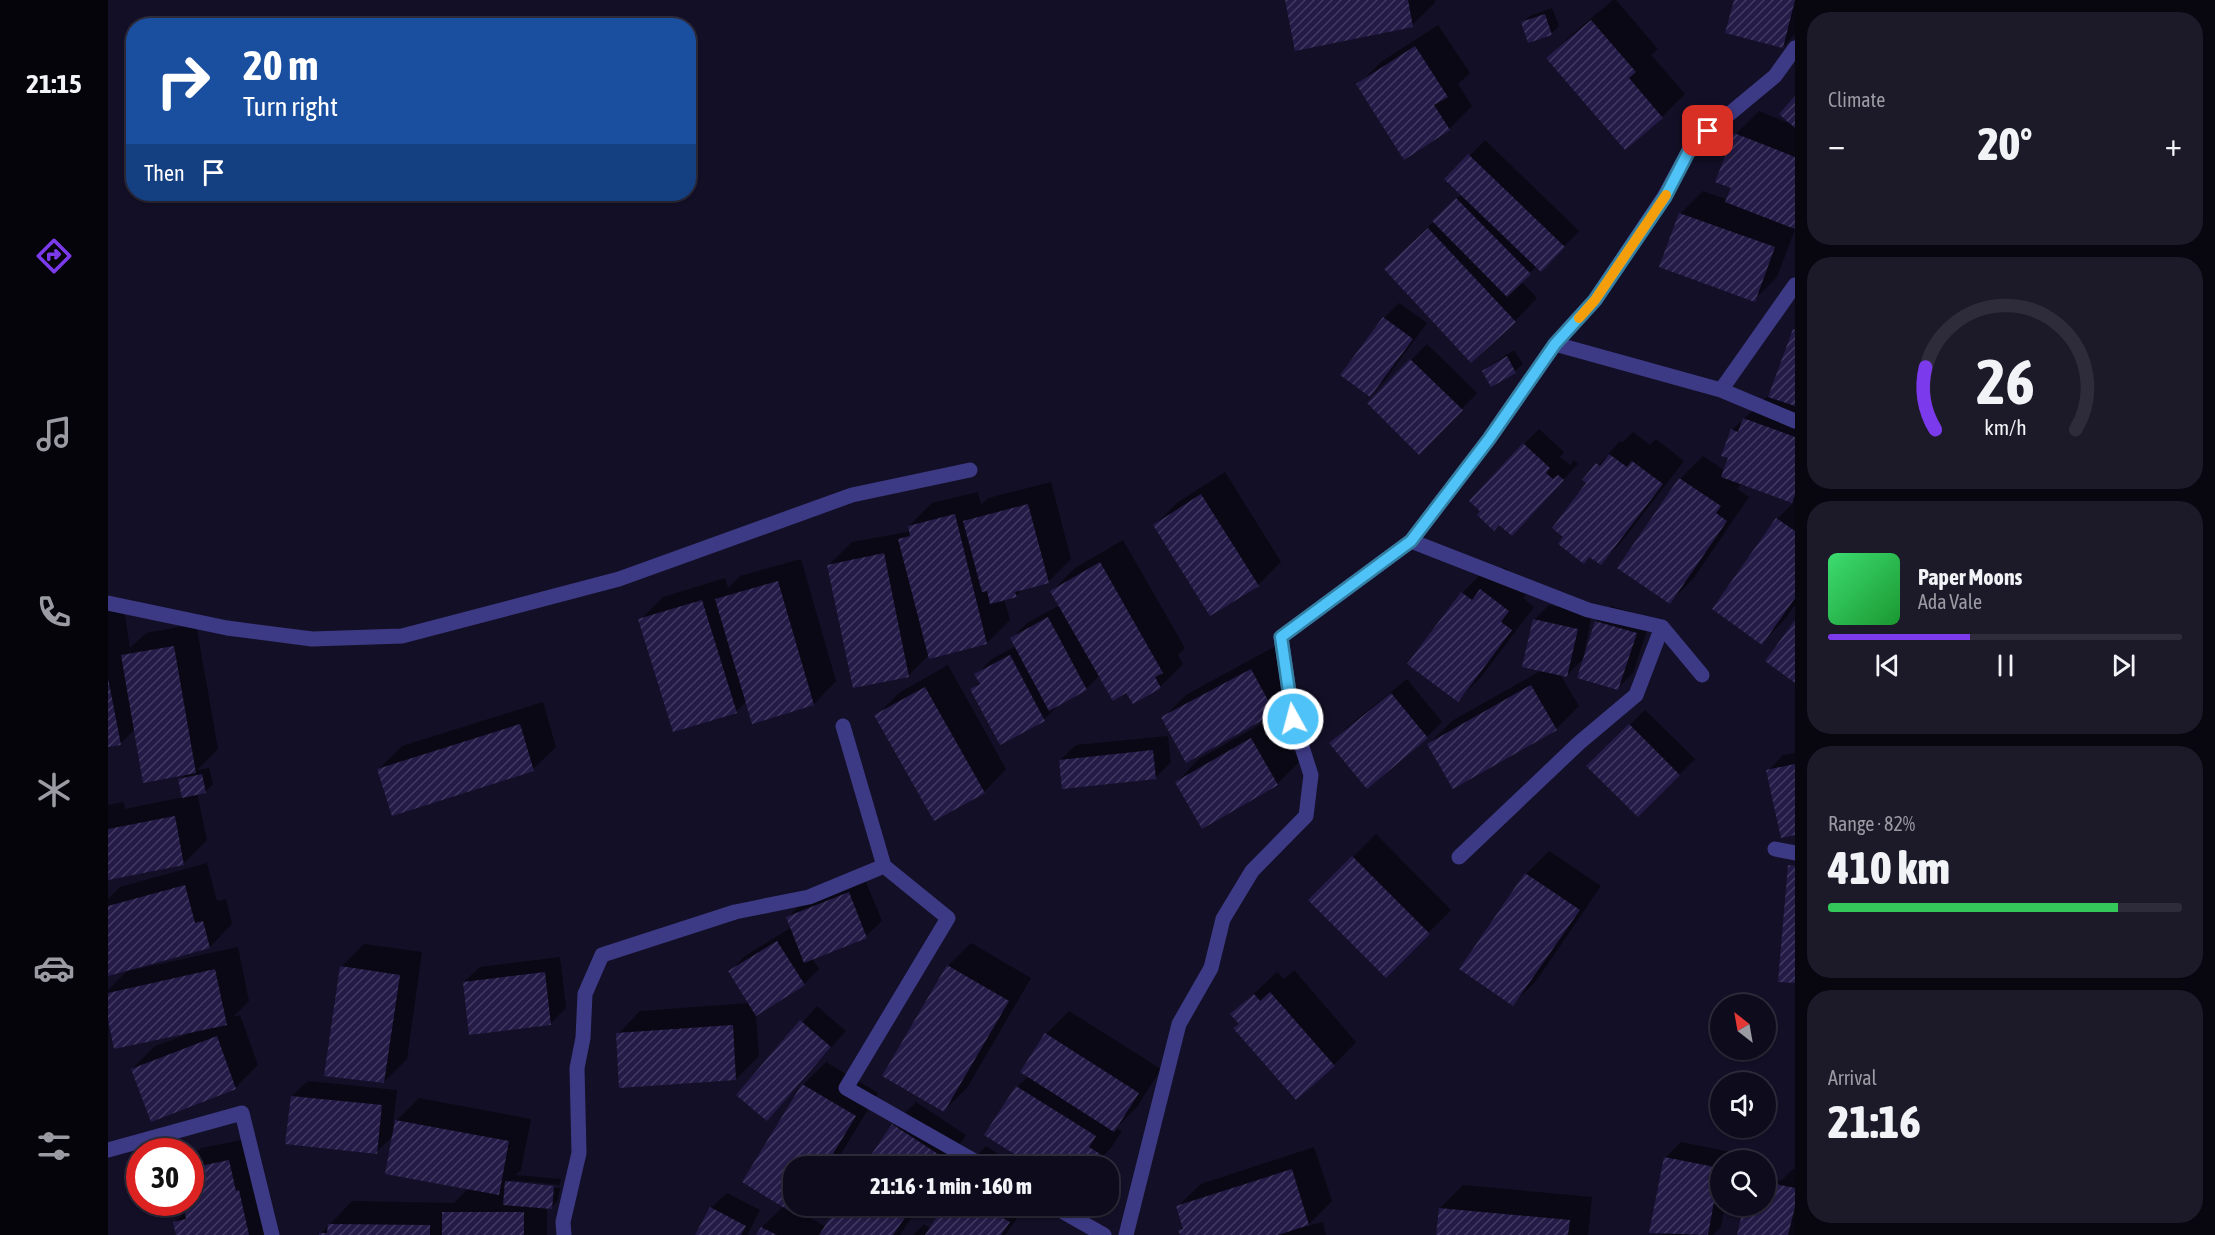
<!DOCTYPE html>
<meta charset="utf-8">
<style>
body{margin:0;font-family:"Asap Condensed",sans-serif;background:#1c1929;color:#f1f3f6;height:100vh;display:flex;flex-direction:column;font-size:22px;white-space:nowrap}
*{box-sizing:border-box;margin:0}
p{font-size:20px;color:#9b9ba3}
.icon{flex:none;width:33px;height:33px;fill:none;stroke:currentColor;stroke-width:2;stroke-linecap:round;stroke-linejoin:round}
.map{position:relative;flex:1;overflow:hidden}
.details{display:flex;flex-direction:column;gap:12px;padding:12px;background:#08060f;width:420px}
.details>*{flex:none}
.guide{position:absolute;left:18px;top:18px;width:570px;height:183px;border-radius:24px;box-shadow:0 2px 4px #0004,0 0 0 2px #2e2b3b;background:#1a4fa0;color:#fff;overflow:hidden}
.needle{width:39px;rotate:329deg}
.controls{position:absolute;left:1602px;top:994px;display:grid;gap:12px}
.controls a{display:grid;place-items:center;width:66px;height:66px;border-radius:50%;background:#0e0b1c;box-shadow:0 2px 4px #0004,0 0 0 2px #2e2b3b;font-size:30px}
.speed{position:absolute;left:18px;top:1138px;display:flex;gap:12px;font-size:30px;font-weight:700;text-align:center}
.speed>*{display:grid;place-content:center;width:78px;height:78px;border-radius:50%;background:#0e0b1c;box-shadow:0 2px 4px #0004,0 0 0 2px #2e2b3b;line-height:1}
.speed .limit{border:9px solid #d22;background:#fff;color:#111}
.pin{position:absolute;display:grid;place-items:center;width:51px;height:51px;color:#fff;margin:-26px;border-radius:12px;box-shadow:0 3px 9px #0006}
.me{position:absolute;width:66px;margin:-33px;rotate:353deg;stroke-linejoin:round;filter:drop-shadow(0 0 4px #0008)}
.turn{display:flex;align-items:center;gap:21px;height:126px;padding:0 18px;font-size:27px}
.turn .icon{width:78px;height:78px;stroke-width:2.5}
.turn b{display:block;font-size:42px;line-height:51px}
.then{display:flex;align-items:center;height:57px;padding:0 18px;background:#0003;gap:12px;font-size:22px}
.big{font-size:45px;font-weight:800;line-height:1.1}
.details .tile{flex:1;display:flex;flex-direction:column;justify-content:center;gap:9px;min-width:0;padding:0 21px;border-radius:24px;background:#1c1929}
.details .dial{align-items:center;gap:0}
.dial svg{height:156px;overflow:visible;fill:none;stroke:#2e2b3b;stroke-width:7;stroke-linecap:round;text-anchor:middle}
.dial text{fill:#f1f3f6;stroke:none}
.song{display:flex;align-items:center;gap:18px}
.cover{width:72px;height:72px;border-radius:9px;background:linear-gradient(135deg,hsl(140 70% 55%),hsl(130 70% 35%))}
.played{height:6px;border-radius:3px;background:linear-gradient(90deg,#7c3aed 40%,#2e2b3b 40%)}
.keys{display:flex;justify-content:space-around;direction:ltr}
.heat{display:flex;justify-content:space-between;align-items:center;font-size:33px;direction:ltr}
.charge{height:9px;border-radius:4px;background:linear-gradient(90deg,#34c759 82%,#2e2b3b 0)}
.trip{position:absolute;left:675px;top:1156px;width:336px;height:60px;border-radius:24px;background:#0e0b1c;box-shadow:0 2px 4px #0004,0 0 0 2px #2e2b3b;font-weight:800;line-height:60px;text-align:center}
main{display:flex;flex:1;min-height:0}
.tab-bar{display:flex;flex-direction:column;width:108px;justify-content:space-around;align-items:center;background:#06040b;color:#9b9ba3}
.tab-bar .icon{width:42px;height:42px}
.tab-bar .on{color:#7c3aed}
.tab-bar b{font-size:27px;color:#f1f3f6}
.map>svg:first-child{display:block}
.shadow{fill:#0007}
.building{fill:url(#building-hatch)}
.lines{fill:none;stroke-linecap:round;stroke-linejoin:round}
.street{stroke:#3d3a85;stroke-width:15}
.route-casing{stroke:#337fa1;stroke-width:15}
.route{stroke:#4fc3f7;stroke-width:10}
.slow{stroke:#f59e0b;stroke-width:10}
</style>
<main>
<nav class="tab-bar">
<b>21:15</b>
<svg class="icon on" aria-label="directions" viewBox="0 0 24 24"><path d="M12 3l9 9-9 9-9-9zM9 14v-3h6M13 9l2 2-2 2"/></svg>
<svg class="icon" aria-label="music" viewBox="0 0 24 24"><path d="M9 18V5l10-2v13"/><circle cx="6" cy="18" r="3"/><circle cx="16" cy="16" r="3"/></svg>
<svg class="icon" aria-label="phone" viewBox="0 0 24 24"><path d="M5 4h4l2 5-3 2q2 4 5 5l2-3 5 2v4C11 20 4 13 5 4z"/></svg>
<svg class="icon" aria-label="climate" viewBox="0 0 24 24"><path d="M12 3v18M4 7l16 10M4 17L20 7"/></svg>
<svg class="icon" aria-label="car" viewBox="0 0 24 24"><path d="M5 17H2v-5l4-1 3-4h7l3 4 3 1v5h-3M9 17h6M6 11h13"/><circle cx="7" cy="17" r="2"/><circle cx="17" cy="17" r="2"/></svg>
<svg class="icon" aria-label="filters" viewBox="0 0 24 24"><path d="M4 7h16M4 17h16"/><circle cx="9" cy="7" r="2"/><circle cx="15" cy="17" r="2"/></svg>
</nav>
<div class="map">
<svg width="1687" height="1235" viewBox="0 0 1687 1235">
<defs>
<pattern id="building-hatch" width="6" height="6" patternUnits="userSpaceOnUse" patternTransform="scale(1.5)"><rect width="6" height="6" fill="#241b47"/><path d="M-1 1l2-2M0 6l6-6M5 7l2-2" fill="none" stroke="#433b63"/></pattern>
</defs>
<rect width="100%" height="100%" fill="#130f26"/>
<path class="shadow" d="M 1179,0 L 1327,0 L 1327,3 L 1304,25 Z
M 1505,0 L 1508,0 L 1550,49 L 1543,55 L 1577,94 L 1554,117 L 1517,148 L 1440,58 L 1463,35 Z
M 1627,0 L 1687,0 L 1687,34 L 1675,47 Z
M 1444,8 L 1451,26 L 1444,33 L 1421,41 L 1415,23 L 1422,16 Z
M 1330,25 L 1362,73 L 1350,84 L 1364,106 L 1341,129 L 1250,85 L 1273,62 Z
M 1687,98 L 1687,229 L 1669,277 L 1646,300 L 1572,214 L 1595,191 L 1620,200 L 1625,187 L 1628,134 L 1651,111 L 1685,125 Z
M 1377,140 L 1471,231 L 1433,270 L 1429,266 L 1413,281 L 1429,298 L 1407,321 L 1301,246 L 1354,194 L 1339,179 Z
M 1291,303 L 1319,323 L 1277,380 L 1262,395 L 1276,318 Z
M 1687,329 L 1687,605 L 1676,620 L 1654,643 L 1606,609 L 1669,519 L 1686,502 L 1634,483 L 1629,489 L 1641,497 L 1585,579 L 1562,602 L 1511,568 L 1572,479 L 1595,456 L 1617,471 L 1622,458 L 1624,430 L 1660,396 L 1662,396 Z
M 1319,344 L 1369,393 L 1311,453 L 1261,403 Z
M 1406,350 L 1415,364 L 1407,371 L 1384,385 L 1376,371 L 1384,364 Z
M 1431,429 L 1456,452 L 1452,457 L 1462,465 L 1466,460 L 1470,464 L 1419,519 L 1416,444 Z
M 1525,432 L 1542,445 L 1548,439 L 1576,461 L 1515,540 L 1493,563 L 1480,483 L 1477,480 L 1512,441 L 1514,443 Z
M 1117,472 L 1173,562 L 1150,585 L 1047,525 L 1070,502 Z
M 943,482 L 963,559 L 940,582 L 915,589 L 908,596 L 896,599 L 902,620 L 879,643 L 821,655 L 801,675 L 721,565 L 744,542 L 799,532 L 802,529 L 801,526 L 824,503 L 870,492 L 873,505 L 880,498 Z
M 1015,540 L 1077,648 L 1070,655 L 1075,664 L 1052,687 L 1018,691 L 992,675 L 978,689 L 952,704 L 936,719 L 892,743 L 864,690 L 872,682 L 868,675 L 884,659 L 908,646 L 904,638 L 919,623 L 952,605 L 944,591 L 967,568 Z
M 693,559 L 728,681 L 706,704 L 639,701 L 628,711 L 532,620 L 555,597 L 617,578 L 620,588 L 632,576 Z
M 1396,567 L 1423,587 L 1415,598 L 1426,607 L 1373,677 L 1350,700 L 1354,593 L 1377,570 L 1386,577 Z
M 15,604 L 22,648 L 38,633 L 88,624 L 110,749 L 89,770 L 101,768 L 105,784 L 98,791 L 89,793 L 99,840 L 76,863 L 0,878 L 0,805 L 16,802 L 17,809 L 76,797 L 72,780 L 78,774 L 27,729 L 12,744 L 0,746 L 0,606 Z
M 1441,605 L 1484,614 L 1476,653 L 1478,654 L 1488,621 L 1503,606 L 1543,618 L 1525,673 L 1510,688 L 1477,657 L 1459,675 L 1452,674 L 1471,706 L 1448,729 L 1321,744 L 1344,721 L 1434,670 L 1426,620 Z
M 1166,647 L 1189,689 L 1167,712 L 1078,761 L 1055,718 L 1078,695 Z
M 840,665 L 898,769 L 876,792 L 768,716 L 791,693 Z
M 1299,679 L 1334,722 L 1319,737 L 1223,743 L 1238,728 Z
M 435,702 L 448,747 L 425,769 L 271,769 L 294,746 Z
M 1537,710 L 1587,759 L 1530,815 L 1481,766 Z
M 1166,717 L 1192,761 L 1169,784 L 1069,782 L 1091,759 Z
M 1060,736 L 1063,762 L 1047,778 L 952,760 L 968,745 Z
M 1687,753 L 1687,834 L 1660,771 L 1675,755 Z
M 1268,834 L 1343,910 L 1278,976 L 1202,900 Z
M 1441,851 L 1493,886 L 1428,981 L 1405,1004 L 1418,874 Z
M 99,863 L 109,901 L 118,899 L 124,924 L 102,947 L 25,967 L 25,970 L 130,947 L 141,1001 L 125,1017 L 132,1015 L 150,1065 L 127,1088 L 24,1069 L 47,1046 L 80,1034 L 80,1032 L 0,1012 L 0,990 L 22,968 L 0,974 L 0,899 L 12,887 Z
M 756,877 L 774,921 L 758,936 L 704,958 L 711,969 L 696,984 L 648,1015 L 651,1056 L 628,1079 L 510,1034 L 532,1011 L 642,1003 L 622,972 L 637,956 L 684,927 L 680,917 L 695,902 Z
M 863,943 L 923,978 L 859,1088 L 836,1110 L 840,966 Z
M 256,944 L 314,952 L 299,1059 L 276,1082 L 233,967 Z
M 452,957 L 458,1008 L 442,1024 L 356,982 L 372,967 Z
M 1186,970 L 1248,1042 L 1226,1065 L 1132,1024 L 1124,1014 L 1169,972 L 1176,979 Z
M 709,1006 L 738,1031 L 659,1119 L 631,1095 Z
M 961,1011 L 1053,1069 L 1029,1107 L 1008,1128 L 1014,1131 L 1003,1148 L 984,1167 L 930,1167 L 879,1134 L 909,1087 L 921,1076 L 914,1071 L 938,1034 Z
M 718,1062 L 770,1093 L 725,1167 L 686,1167 L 686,1206 L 695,1206 L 690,1211 L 718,1227 L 731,1206 L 811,1206 L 792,1235 L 650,1235 L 654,1227 L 676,1206 L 636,1182 L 695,1085 Z
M 200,1081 L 289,1090 L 285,1124 L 311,1098 L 423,1119 L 413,1170 L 408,1175 L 453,1179 L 452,1185 L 403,1180 L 403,1183 L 452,1188 L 450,1200 L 443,1208 L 439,1207 L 439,1235 L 212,1235 L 244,1201 L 346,1203 L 361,1188 L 286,1135 L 268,1152 L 184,1096 Z
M 808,1102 L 858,1135 L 837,1167 L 757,1167 L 785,1125 Z
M 144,1138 L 168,1235 L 70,1235 L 67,1222 L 78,1211 L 76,1203 L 82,1203 L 82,1159 L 93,1148 Z
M 1573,1142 L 1628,1153 L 1626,1161 L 1612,1161 L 1612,1206 L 1617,1206 L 1613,1227 L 1605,1235 L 1558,1235 L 1543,1232 L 1557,1158 Z
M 878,1146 L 909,1167 L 858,1167 Z
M 1206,1147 L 1224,1201 L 1199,1226 L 1215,1222 L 1218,1235 L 1073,1235 L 1072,1230 L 1076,1226 L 1070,1206 L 1093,1184 Z
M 1685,1169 L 1687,1170 L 1687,1235 L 1631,1235 L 1638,1206 L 1658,1206 L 1658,1177 L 1673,1181 Z
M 1355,1185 L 1484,1197 L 1480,1235 L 1330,1235 L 1332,1208 Z
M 619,1193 L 652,1210 L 639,1235 L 589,1235 L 603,1208 Z
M 837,1206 L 918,1206 L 897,1235 L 805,1235 L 816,1224 L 823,1229 L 839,1208 Z"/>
<path class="building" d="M 1177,0 L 1300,0 L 1305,27 L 1187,51 Z
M 1626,0 L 1687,0 L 1675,48 L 1617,33 Z
M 1437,14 L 1444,35 L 1420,43 L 1413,22 Z
M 1483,20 L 1528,72 L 1521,78 L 1555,118 L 1517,150 L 1438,58 Z
M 1307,46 L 1340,97 L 1326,105 L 1342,130 L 1296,160 L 1248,84 Z
M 1687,96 L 1687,128 L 1671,114 Z
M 1626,133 L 1687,157 L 1687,229 L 1617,202 L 1623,188 L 1607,182 Z
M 1360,154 L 1457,247 L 1433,272 L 1336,179 Z
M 1348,198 L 1423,274 L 1399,297 L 1324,221 Z
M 1571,213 L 1667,247 L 1647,302 L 1551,267 Z
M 1320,228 L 1408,322 L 1363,363 L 1276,269 Z
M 1275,317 L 1305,339 L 1262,397 L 1232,375 Z
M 1685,329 L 1687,330 L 1687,406 L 1660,397 Z
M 1399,356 L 1408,373 L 1383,387 L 1374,371 Z
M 1302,359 L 1355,410 L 1311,455 L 1259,403 Z
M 1635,418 L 1687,437 L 1687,495 L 1684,503 L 1613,477 L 1620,458 L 1613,456 L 1623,429 L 1630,432 Z
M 1415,443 L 1442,468 L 1438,473 L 1445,479 L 1450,475 L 1456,480 L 1404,536 L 1391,525 L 1386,531 L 1369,515 L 1372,511 L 1361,501 Z
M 1501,454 L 1519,467 L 1524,461 L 1555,484 L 1493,565 L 1481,557 L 1476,564 L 1450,544 L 1455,537 L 1444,528 L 1478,483 L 1474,480 L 1488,463 L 1492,466 Z
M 1571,478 L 1613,506 L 1608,513 L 1619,521 L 1562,604 L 1509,568 Z
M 1093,494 L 1151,586 L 1102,616 L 1045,525 Z
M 920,504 L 941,583 L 907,592 L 909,597 L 882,604 L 879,591 L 874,592 L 855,521 Z
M 847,514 L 879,644 L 821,659 L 790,539 L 802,536 L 800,526 Z
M 1668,518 L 1687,531 L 1687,598 L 1654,645 L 1604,609 Z
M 776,553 L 801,677 L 745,688 L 719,565 Z
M 992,562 L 1055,673 L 1047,677 L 1053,688 L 1025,704 L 1018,693 L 1005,701 L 942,591 Z
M 670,581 L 706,705 L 644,724 L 607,599 Z
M 1372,589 L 1401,611 L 1393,622 L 1404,630 L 1350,702 L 1299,664 L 1353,592 L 1364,600 Z
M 594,600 L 629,713 L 565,732 L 530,619 Z
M 940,617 L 979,690 L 941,711 L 902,638 Z
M 1425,619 L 1470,629 L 1459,677 L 1414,667 Z
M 1687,620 L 1687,683 L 1657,661 Z
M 1487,621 L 1529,633 L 1510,690 L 1469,678 Z
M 66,646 L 88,773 L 35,783 L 13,655 Z
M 902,655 L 937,721 L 892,745 L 862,689 L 872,684 L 866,674 Z
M 1143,669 L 1167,713 L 1078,763 L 1053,717 Z
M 0,678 L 13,745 L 0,747 Z
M 1423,685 L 1449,730 L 1345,789 L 1319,744 Z
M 817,687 L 877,793 L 826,821 L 766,715 Z
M 1283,693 L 1320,738 L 1259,789 L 1221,743 Z
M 412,724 L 426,771 L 284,816 L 269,769 Z
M 1521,724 L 1572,775 L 1530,817 L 1478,766 Z
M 1143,738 L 1170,785 L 1094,829 L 1067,782 Z
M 1045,750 L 1048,779 L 954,789 L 951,760 Z
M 1687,764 L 1687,835 L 1673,838 L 1658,770 Z
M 94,774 L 98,793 L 74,798 L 70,779 Z
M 67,816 L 76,865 L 0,880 L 0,829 Z
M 1244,856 L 1322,934 L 1278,978 L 1200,900 Z
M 1680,865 L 1687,866 L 1687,983 L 1670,982 Z
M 1417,873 L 1472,910 L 1405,1006 L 1351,969 Z
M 77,885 L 87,923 L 95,921 L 102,948 L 0,976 L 0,906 Z
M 741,892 L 759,938 L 696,963 L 678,917 Z
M 669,941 L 697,985 L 648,1016 L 620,971 Z
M 839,965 L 901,1001 L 836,1112 L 774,1076 Z
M 232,966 L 292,975 L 276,1083 L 216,1076 Z
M 107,969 L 119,1025 L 6,1049 L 0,1019 L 0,993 Z
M 437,972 L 443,1025 L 361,1035 L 355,982 Z
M 1162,992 L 1227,1066 L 1188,1100 L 1125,1028 L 1131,1024 L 1122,1014 L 1146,994 L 1152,1001 Z
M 692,1020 L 723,1047 L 659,1121 L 628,1095 Z
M 625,1025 L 628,1080 L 511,1088 L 508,1033 Z
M 937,1033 L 1031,1093 L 1006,1132 L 912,1072 Z
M 109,1036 L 128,1089 L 43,1122 L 23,1069 Z
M 694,1084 L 748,1116 L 717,1167 L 686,1167 L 686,1206 L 694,1206 L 688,1215 L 634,1182 Z
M 908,1086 L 988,1136 L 981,1147 L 992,1154 L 984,1167 L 927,1167 L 876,1135 Z
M 183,1096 L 274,1105 L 269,1154 L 177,1144 Z
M 287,1120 L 401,1141 L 391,1195 L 277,1174 Z
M 784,1124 L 836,1158 L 831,1167 L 755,1167 Z
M 1556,1157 L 1612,1168 L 1600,1235 L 1541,1233 Z
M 121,1160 L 128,1191 L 131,1190 L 141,1235 L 68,1235 L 65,1222 L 78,1219 L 75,1203 L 82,1203 L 82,1168 Z
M 1184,1169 L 1201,1225 L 1170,1235 L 1072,1235 L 1070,1230 L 1075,1229 L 1068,1206 Z
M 397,1181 L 446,1186 L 444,1209 L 395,1205 Z
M 1668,1184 L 1687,1188 L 1687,1207 L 1680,1235 L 1629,1235 L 1636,1206 L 1658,1206 L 1658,1196 L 1665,1198 Z
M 730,1206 L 805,1206 L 785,1235 L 711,1235 Z
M 834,1206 L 903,1206 L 895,1218 L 902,1222 L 893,1235 L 817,1235 L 831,1214 L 837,1218 L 841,1211 Z
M 602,1207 L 638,1226 L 633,1235 L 587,1235 Z
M 1331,1208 L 1462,1220 L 1460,1235 L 1328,1235 Z
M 334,1212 L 416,1212 L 416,1235 L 334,1235 Z
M 220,1224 L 322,1225 L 322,1235 L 211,1235 L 211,1233 L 219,1233 Z
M 653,1227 L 669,1235 L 648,1235 Z"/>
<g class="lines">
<path class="street" d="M 1687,285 L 1613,390 L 1687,421
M 1447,344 L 1613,390
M 1303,541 L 1480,610 L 1554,627 L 1594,675
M 0,603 L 119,628 L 204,639 L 294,636 L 511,579 L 744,495 L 862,470
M 735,726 L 776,866 L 840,918 L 738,1088 L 877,1167
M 1667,849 L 1687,853
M 1351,857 L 1471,743 L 1528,695 L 1554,627
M 0,1150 L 134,1113 L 164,1235
M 945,1206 L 996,1235
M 456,1235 L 455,1222 L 471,1153 L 469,1068 L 475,1038 L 477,994 L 494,955 L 627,912 L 701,897 L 776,866
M 1018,1235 L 1071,1024 L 1103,968 L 1115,919 L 1144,871 L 1198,816 L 1203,775 L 1185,719 L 1173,637 L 1303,541 L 1381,439 L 1447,344 L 1487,300 L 1556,197 L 1584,145 L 1667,76 L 1687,48"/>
</g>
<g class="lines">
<g class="route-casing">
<path id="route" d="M 1185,719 L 1173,637 L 1303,541 L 1381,439 L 1447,344 L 1487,300 L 1557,197 L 1584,145 L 1600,131"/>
</g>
<use href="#route" class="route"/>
<path class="slow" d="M 1471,318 L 1487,300 L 1558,195"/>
</g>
</svg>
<div class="controls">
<a><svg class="needle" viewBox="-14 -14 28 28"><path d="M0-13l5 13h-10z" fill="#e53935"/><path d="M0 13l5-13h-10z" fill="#9b9ba3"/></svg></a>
<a><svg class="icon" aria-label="sound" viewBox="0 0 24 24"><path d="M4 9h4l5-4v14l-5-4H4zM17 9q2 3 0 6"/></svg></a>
<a><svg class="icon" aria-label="search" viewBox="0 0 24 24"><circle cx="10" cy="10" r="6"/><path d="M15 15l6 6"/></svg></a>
</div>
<div class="speed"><div class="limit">30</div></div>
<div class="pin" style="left:1600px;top:131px;background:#d93025"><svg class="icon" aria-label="arrive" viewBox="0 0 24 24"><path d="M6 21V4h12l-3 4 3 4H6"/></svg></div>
<svg class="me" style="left:1185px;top:719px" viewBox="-20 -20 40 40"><circle r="17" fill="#4fc3f7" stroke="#fff" stroke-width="3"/><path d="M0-11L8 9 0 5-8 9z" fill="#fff"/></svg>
<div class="trip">21:16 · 1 min · 160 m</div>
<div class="guide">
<div class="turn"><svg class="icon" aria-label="right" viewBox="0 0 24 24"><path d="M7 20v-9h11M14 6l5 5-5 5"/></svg><div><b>20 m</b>Turn right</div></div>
<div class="then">Then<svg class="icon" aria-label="arrive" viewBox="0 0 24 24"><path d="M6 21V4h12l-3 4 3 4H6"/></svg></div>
</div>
</div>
<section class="details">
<div class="tile"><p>Climate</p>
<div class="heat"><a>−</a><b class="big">20°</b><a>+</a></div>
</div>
<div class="tile dial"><svg viewBox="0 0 100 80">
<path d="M14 69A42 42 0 1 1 86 69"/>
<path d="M14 69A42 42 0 0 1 9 37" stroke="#7c3aed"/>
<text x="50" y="56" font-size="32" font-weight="700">26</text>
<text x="50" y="72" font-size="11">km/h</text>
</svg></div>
<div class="tile">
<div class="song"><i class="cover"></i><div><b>Paper Moons</b><p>Ada Vale</p></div></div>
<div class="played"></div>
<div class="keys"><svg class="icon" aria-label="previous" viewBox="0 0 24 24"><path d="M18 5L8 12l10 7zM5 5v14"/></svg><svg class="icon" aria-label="pause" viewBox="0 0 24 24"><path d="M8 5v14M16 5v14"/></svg><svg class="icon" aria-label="next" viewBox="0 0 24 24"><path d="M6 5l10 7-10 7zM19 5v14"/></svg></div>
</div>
<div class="tile"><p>Range · 82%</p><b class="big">410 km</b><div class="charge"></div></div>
<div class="tile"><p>Arrival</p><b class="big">21:16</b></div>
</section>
</main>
